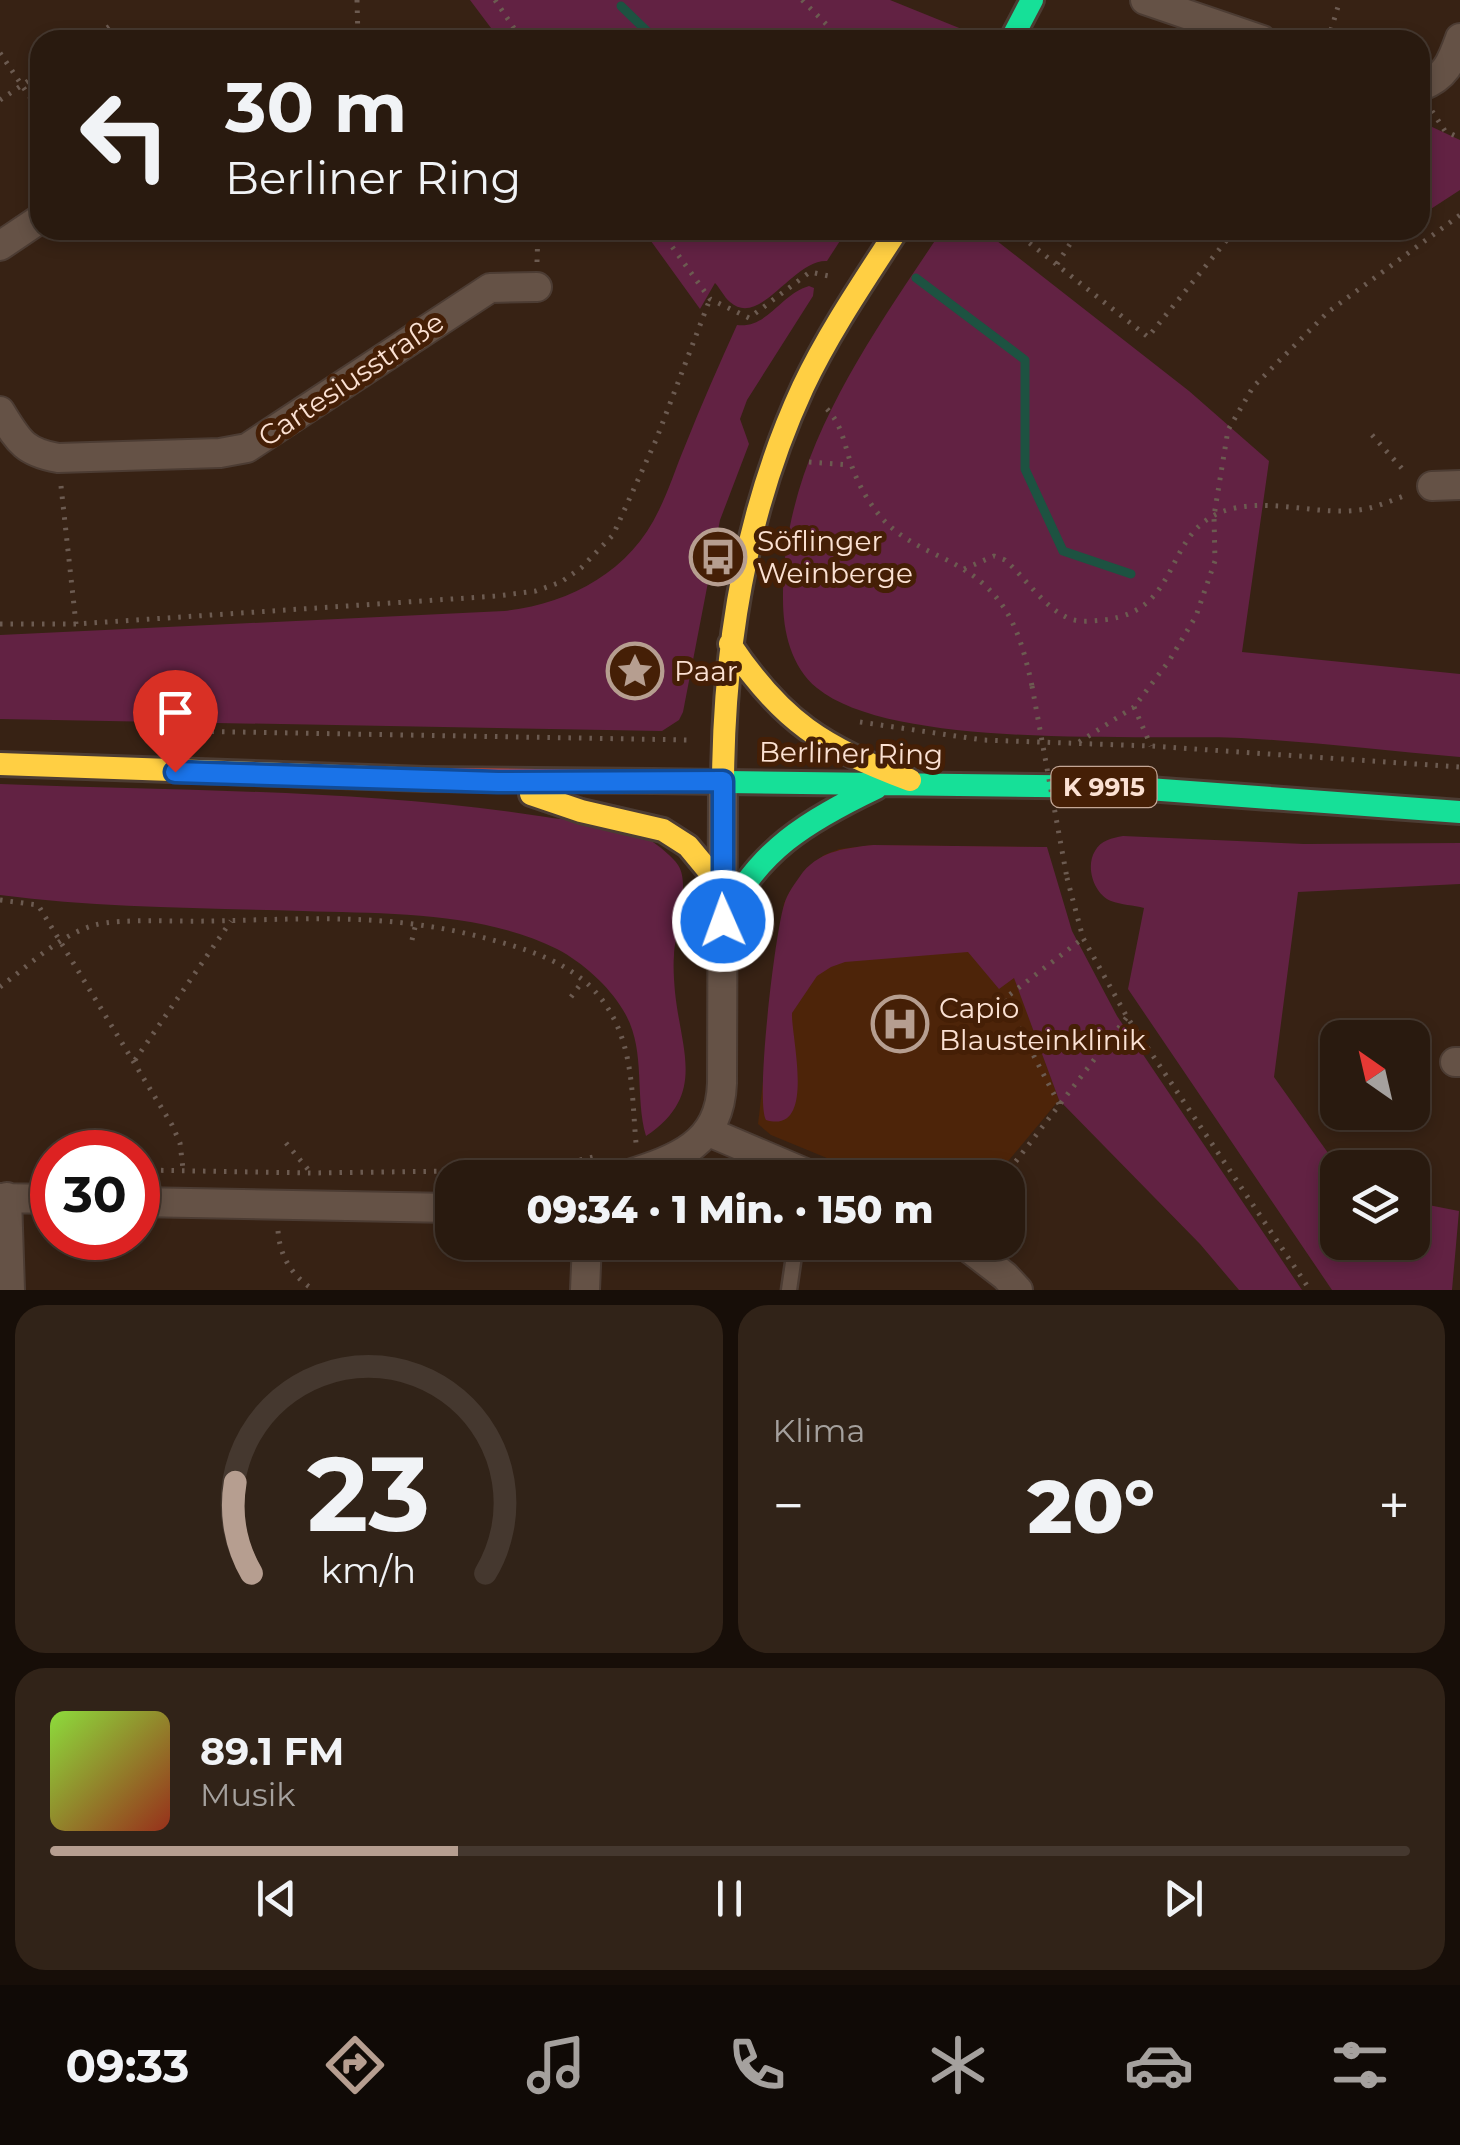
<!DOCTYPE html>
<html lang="de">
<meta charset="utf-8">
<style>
body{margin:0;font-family:Montserrat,sans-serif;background:#312318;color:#f1f3f6;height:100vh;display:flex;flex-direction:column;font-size:38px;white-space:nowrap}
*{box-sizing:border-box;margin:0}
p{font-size:32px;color:#a5a19e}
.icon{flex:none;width:55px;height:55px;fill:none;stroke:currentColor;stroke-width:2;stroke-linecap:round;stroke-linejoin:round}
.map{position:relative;height:1290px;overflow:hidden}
.sheet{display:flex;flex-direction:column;gap:15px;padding:15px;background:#170e08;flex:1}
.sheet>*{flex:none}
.top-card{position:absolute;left:30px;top:30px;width:1400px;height:210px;border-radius:30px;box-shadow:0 5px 15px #0003,0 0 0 2px #45382f;background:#291a0f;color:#f1f3f6;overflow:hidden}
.needle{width:65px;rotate:326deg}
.buttons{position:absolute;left:1320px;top:1020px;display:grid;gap:20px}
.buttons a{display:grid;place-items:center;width:110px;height:110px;border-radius:20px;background:#291a0f;box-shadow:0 5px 15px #0003,0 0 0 2px #45382f;font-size:50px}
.speed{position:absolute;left:30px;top:1130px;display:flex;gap:20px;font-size:50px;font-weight:700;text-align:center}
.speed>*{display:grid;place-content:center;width:130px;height:130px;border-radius:50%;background:#291a0f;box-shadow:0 5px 15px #0003,0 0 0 2px #45382f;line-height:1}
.speed .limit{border:15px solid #d22;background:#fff;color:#111}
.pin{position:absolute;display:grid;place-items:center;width:85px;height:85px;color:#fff;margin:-102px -42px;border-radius:50% 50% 50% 0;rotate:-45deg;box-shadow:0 0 10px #0007}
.pin .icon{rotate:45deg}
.me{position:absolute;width:110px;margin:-55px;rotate:358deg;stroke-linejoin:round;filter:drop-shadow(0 0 8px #0008)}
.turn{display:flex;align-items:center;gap:35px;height:210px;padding:0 30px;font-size:45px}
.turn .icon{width:130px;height:130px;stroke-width:2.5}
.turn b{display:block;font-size:70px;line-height:85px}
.big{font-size:75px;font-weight:800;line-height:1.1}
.sheet .widget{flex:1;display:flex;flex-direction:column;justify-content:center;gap:15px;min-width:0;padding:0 35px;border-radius:30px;background:#312318}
.sheet .dial{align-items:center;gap:0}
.dial svg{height:260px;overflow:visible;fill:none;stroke:#45382f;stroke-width:7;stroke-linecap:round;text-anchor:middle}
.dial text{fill:#f1f3f6;stroke:none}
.song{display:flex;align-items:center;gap:30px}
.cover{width:120px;height:120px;border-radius:15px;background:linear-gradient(135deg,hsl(90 70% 55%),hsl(10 70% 35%))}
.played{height:10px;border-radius:5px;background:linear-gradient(90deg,#b69e90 30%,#45382f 30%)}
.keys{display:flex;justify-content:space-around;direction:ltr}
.heat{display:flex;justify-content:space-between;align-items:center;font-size:55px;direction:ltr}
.sheet .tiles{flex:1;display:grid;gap:15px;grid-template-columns:1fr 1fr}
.widget:last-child{grid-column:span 2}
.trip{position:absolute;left:435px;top:1160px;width:590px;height:100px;border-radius:30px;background:#291a0f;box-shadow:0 5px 15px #0003,0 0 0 2px #45382f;font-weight:800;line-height:100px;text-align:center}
.dock{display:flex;height:160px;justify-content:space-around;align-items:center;background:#100a06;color:#a5a19e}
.dock .icon{width:70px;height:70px}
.dock .active{color:#b69e90}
.dock b{font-size:45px;color:#f1f3f6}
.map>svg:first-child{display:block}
.built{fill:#4d2409}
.green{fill:#622243}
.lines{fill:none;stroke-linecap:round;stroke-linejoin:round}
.stream{stroke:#1d5241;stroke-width:9}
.lane-casing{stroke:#4c3c33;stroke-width:19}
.street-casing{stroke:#4c3c33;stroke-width:32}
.fast-casing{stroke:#4c3c33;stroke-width:28}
.slow-casing{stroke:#4c3c33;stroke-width:28}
.jam-casing{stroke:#4c3c33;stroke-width:28}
.path{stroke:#6c5b51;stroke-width:5;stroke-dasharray:2.5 8;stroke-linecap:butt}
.lane{stroke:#655246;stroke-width:14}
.street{stroke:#655246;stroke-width:28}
.fast{stroke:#16e098;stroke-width:22}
.slow{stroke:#ffcf43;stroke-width:22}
.jam{stroke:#f24e42;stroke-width:22}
.path-bridge{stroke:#6c5b51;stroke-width:5;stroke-dasharray:2.5 8;stroke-linecap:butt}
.route-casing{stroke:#114b97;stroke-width:25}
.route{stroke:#1a73e8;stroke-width:18}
.labels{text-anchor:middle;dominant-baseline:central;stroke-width:10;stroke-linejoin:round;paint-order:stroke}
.shield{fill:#451f06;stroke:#c4a796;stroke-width:2.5}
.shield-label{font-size:25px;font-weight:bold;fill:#fbe1d3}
.street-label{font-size:28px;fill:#fbe1d3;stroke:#451f06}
.poi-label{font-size:28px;fill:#fbe1d3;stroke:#451f06;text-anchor:start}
</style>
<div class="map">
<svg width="1460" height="1290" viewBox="0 0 1460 1290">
<rect width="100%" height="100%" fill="#372214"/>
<path class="built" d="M 873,845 L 1047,847 L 1014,977 L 1059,1100 L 995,1177 L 873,1177 L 771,1135 L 758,1124 L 784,903 L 807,868 L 824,855 L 839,849 Z"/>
<path class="green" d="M 470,0 L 890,0 L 974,34 L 970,40 L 500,40 Z
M 1430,126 L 1460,140 L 1460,190 L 1420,216 L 1420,145 Z
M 643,230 L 847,230 L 827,261 C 793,259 760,329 730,302 C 724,297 720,288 715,283 L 700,309 Z
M 942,230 L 983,230 L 1189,391 L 1269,461 L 1242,652 L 1460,674 L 1460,757 C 1387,751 1314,742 1241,738 C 1141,734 892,750 817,688 C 791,667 783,631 783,600 C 781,459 868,342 942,230 Z
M 809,286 L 814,288 L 813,296 L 747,400 L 740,419 L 749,444 L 720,520 L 683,712 L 679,720 L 662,731 L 0,719 L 0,635 L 504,611 C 569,604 630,572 659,510 C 669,490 676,467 685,446 C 701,405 719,365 737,325 C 767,329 781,294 809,286 Z
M 0,784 C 182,791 366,789 546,817 C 578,822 621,823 650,840 C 658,845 673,857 678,865 C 691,884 675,932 674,955 C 673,967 674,980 675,992 C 681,1051 707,1095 646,1136 C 634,1095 647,1048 623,1010 C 609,986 582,962 557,949 C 479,911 388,914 303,911 C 202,908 101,908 0,895 Z
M 1123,836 L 1304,844 L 1460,843 L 1460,884 L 1298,892 L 1274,1077 L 1338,1167 L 1338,1242 L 1412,1242 L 1413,1202 L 1459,1211 L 1452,1290 L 1332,1290 L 1128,989 L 1144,908 C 1134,905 1121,905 1111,901 C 1094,894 1085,867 1095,851 C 1101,840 1112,838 1123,836 Z
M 873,845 L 1047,847 L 1072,931 L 1117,1016 L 1302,1290 L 1239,1290 L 1200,1244 L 1059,1100 L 1014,978 L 999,989 L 968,952 L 845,962 L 831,967 L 817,976 L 792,1013 C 791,1037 817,1135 766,1120 C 755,1101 775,933 784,905 C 787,893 796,882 803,872 C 822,850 847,848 873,845 Z"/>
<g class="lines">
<path class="stream" d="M 621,6 L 656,40
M 916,278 L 1025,360 L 1025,469 L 1063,551 L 1131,574"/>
<g class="lane-casing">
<path id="lane" d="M 789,1290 L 796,1242"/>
</g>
<g class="street-casing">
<path id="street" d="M 1145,0 L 1262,40
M 1420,87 C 1446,77 1451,63 1460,38
M 0,246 L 40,219
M 0,411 C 18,440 23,452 58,458 L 220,453 L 247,448 L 490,288 L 537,287
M 1432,486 L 1460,485
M 1455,1062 L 1460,1062
M 709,1132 L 817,1178
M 617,1178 C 672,1160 720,1148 722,1083 L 723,781
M 7,1197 L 10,1290
M 0,1198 L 52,1199
M 138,1202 L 452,1208
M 961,1242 L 1005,1276 L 1018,1290
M 585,1290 L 587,1242"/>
</g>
<g class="fast-casing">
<path id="fast" d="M 1011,40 L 1032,0
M 653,781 L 1121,787 L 1460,812
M 723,921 C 758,850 807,821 876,788"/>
</g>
<g class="slow-casing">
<path id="slow" d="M 730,644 C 782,722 823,747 910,780
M 0,764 L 426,779
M 723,781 C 724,645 745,512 803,387 C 829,332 864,281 897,230
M 531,794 L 581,811 L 663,830 L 688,846 L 721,886"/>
</g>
<g class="jam-casing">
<path id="jam" d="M 426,779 L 653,781"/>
</g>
<path class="path" d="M 357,0 L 358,40
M 495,0 L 522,40
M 802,0 L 842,40
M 90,40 L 114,23
M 1328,40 L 1340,0
M 0,53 L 40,112
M 0,100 L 40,73
M 1432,111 L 1445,131 L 1460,138
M 660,230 L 710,299 L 749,318 L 810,272 L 829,276
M 1013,230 L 1148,337 L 1235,230
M 537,262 L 538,230
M 1057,264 L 1079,230
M 827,409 C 842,425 844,443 851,464 C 858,484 868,502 881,517 C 898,537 922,548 945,559 C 1004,588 1019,625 1032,686
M 1372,435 L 1406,473
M 809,462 L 851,465
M 61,486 L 76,624
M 964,569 L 994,556 L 1005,560 C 1025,577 1042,605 1066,617 C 1077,623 1091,621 1103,620 C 1188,611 1159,524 1235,508 C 1278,499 1323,517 1365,509 C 1380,506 1395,499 1409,494
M 0,624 L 76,624 L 497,596 L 536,591 L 561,582 L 581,568 L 613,535 L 656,440 L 710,299
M 1134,707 L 1151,746
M 860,722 L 983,740 L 1151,746 L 1460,767
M 180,731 L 689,740
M 1079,742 L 1134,707 L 1169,661 L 1196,616 L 1215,561 L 1214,516 L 1228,430 L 1253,387 L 1328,312 L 1460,215
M 1067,878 L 1083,938 L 1127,1017 L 1310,1290
M 0,900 L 38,905 L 172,1125 L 180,1143 L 183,1169
M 412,940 L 416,923
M 0,987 C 28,966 61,934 95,925 C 121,918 180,922 209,921 C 312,919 394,912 496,941 C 530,950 565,962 591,987 C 634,1031 631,1086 636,1143
M 571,997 L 583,981
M 135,1060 L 231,921
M 1059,1104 L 1004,999 L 1082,939
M 286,1143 L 311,1173
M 140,1170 L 311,1173 L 532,1170 L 598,1156
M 1003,1178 L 1127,1017
M 278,1231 C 280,1257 292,1276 314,1290
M 908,1242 L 939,1261"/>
<use href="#lane" class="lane"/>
<use href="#street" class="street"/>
<use href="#fast" class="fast"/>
<use href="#slow" class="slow"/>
<use href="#jam" class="jam"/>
<path class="path-bridge" d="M 1032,686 L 1067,878"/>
</g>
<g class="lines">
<g class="route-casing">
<path id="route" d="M 175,772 L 498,782 L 723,781 L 723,921"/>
</g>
<use href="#route" class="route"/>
</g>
<defs>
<g id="bus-ring" transform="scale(2.875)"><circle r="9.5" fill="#451f06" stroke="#b69e90" stroke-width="1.5"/><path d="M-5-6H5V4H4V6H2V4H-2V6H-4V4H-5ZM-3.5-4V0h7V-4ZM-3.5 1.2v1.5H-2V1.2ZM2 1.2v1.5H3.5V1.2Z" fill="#b69e90"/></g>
<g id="sight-ring" transform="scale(2.875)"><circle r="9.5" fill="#451f06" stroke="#b69e90" stroke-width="1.5"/><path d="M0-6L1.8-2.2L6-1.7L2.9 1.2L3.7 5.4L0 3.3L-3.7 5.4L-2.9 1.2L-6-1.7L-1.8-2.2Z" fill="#b69e90"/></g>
<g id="hospital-ring" transform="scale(2.875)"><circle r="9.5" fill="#451f06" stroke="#b69e90" stroke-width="1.5"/><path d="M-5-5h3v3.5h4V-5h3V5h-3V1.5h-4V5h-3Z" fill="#b69e90"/></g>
</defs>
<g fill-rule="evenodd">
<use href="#bus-ring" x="718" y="557"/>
<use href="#sight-ring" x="635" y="671"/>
<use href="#hospital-ring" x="900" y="1024"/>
</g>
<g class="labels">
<rect class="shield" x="1051.5" y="767" width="105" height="40" rx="8"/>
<g class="shield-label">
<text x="1104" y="787">K 9915</text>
</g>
<g class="street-label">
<text transform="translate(351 379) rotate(-34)">Cartesiusstraße</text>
<text transform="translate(851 753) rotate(1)">Berliner Ring</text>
</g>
<g class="poi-label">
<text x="757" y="541">Söflinger<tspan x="757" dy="32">Weinberge</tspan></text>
<text x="674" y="671">Paar</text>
<text x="939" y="1008">Capio<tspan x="939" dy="32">Blausteinklinik</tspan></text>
</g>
</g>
</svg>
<div class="buttons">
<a><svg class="needle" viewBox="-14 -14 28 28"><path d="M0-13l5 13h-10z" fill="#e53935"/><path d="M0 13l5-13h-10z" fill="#a5a19e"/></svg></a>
<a><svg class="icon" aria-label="layers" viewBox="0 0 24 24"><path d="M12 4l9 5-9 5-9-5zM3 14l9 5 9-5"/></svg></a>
</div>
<div class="speed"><div class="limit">30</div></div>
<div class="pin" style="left:175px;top:772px;background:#d93025"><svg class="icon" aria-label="arrive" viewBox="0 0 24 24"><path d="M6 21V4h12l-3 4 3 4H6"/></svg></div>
<svg class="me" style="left:723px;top:921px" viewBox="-20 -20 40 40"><circle r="17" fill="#1a73e8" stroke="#fff" stroke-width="3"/><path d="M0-11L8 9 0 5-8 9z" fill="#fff"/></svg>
<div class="trip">09:34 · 1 Min. · 150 m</div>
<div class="top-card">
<div class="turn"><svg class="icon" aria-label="left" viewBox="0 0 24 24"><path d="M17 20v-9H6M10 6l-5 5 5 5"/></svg><div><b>30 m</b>Berliner Ring</div></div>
</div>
</div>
<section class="sheet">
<div class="tiles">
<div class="widget dial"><svg viewBox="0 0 100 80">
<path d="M14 69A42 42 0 1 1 86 69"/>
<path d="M14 69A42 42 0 0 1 9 41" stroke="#b69e90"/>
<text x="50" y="56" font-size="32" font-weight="700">23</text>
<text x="50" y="72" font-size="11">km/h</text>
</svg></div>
<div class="widget"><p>Klima</p>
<div class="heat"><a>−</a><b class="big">20°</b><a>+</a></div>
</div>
<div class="widget">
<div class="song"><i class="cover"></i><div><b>89.1 FM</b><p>Musik</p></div></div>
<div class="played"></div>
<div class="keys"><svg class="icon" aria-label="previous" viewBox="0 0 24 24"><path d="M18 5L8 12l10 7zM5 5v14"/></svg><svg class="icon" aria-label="pause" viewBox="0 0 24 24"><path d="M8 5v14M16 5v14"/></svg><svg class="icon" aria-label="next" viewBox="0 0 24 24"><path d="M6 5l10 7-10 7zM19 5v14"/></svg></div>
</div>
</div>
</section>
<nav class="dock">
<b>09:33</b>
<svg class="icon active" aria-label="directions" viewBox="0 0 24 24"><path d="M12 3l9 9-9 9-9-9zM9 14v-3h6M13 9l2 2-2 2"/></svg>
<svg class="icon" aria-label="music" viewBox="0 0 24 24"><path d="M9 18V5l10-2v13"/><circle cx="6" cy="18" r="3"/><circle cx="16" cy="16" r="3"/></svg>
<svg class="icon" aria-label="phone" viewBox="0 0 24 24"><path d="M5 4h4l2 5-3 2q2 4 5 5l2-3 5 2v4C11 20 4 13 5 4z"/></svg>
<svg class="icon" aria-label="climate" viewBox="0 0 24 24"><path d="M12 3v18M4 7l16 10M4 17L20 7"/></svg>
<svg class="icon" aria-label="car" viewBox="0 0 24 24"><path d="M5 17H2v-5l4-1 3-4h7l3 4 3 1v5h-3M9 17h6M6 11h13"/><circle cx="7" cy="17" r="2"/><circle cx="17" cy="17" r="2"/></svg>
<svg class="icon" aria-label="filters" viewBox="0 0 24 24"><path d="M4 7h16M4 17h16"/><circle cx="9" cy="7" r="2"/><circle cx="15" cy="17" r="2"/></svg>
</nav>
